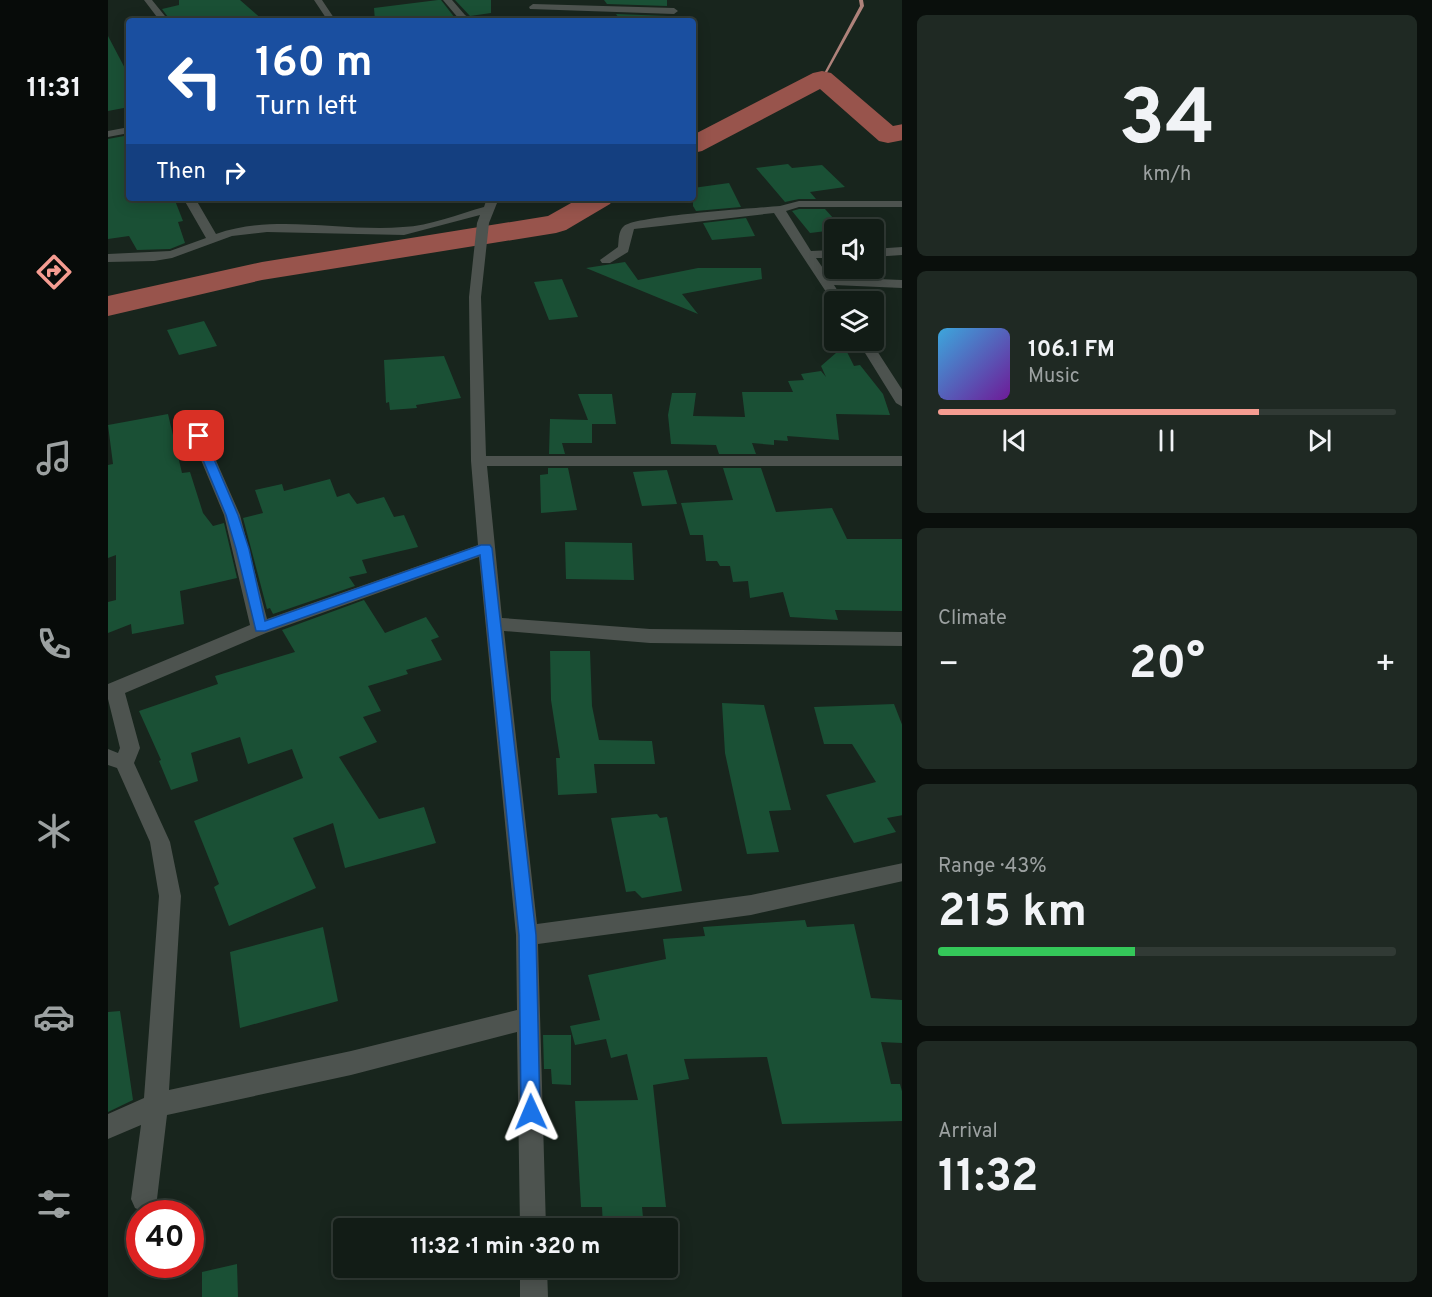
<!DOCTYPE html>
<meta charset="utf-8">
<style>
body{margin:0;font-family:Overpass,sans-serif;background:#1f2923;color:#f1f3f6;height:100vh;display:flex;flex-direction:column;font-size:22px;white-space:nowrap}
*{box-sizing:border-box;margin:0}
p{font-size:20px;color:#9ca1a1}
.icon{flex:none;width:33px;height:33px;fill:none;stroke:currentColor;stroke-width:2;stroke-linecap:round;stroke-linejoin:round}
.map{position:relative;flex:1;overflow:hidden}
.details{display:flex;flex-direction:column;gap:15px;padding:15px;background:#0a0f0c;width:530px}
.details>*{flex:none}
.guide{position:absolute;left:18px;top:18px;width:570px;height:183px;border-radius:6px;box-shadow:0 3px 15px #0003,0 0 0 2px #313a35;background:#1a4fa0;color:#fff;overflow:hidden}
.buttons{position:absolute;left:716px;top:219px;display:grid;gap:12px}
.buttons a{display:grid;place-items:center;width:60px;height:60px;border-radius:6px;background:#121c16;box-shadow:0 3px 15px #0003,0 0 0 2px #313a35;font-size:30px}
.speed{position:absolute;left:18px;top:1200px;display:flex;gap:12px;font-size:30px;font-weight:700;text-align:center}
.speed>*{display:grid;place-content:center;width:78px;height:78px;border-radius:50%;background:#121c16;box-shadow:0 3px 15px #0003,0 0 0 2px #313a35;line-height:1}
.speed .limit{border:9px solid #d22;background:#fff;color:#111}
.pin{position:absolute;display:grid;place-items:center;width:51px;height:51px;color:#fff;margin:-26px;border-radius:12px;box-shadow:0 3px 9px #0006}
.me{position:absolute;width:66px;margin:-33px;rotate:359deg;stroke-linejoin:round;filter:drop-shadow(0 0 4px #0008)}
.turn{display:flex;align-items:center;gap:21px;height:126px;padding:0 30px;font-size:27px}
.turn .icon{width:78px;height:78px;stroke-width:2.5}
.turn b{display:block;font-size:42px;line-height:51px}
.then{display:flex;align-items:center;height:57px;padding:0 30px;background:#0003;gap:12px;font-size:22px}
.big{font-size:45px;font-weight:700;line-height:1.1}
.details .tile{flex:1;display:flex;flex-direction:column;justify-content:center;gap:9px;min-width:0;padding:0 21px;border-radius:9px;background:#1f2923}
.details .dial{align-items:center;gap:0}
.dial b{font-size:78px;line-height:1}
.song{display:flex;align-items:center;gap:18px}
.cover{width:72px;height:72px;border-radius:9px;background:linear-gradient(135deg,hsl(200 70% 55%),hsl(280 70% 35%))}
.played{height:6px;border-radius:3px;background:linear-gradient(90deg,#f59c91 70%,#313a35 70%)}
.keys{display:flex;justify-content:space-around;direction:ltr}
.heat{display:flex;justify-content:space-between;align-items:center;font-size:33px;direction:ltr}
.charge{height:9px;border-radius:4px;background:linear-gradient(90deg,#34c759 43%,#313a35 0)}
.trip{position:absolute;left:225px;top:1218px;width:345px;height:60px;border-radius:6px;background:#121c16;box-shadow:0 3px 15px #0003,0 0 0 2px #313a35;font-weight:700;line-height:60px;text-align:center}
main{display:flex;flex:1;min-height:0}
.tabs{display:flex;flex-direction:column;width:108px;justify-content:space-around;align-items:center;background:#070b09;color:#9ca1a1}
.tabs .icon{width:42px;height:42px}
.tabs .active{color:#f59c91}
.tabs b{font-size:27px;color:#f1f3f6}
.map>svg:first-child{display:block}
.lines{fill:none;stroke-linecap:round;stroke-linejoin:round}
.stream{fill:#ae827a;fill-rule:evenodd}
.river{fill:#98544c;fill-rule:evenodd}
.building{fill:#1a5035}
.minor{fill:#4d534f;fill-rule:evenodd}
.route{fill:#1a73e8;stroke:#114b97;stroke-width:1.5}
</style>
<main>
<nav class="tabs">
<b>11:31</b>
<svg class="icon active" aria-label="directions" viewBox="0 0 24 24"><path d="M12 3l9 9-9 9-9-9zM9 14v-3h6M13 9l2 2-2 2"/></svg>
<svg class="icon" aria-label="music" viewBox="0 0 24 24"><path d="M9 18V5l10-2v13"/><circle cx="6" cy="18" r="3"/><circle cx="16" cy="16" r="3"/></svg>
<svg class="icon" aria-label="phone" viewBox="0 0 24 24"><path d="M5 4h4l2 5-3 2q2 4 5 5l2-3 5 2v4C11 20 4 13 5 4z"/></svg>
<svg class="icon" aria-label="climate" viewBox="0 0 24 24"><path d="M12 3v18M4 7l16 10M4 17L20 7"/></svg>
<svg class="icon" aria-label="car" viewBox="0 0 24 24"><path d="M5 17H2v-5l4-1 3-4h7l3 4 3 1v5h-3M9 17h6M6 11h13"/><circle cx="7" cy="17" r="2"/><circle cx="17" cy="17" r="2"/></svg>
<svg class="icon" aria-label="filters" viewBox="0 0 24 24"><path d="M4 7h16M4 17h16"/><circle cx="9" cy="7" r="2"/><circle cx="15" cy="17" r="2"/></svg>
</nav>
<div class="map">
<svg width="795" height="1297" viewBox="0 0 795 1297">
<rect width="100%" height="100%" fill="#18251d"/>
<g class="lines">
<path class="stream" d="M 751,0 L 755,0 L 756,6 L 716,78 L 713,79 L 752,6 Z"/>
<path class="river" d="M 714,71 L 723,73 L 785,126 L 795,124 L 795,140 L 780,143 L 771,141 L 712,89 L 594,151 L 585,153 L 585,135 L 705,73 Z
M 472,198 L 506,198 L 502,204 L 458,230 L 448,233 L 154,280 L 0,316 L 0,296 L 154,262 L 440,216 Z"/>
</g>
<path class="building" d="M 71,0 L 132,0 L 156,21 L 63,21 L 54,9 L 71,5 Z
M 330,0 L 333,0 L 347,18 L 323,21 L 267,21 L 266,8 Z
M 347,0 L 383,0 L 383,13 L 362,16 Z
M 496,0 L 559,0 L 559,6 L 499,4 Z
M 508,14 L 560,16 L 560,21 L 513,21 Z
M 0,36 L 21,76 L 21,107 L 0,111 Z
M 16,136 L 21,142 L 21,198 L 66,198 L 75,221 L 70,222 L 77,243 L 62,249 L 29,250 L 21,236 L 0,239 L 0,139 Z
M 680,164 L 684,168 L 714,165 L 737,187 L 702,192 L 708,199 L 691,199 L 677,202 L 648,168 Z
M 621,183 L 633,207 L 588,211 L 585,206 L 585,188 Z
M 691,209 L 717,209 L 735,229 L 702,233 L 684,211 Z
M 638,218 L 647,236 L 604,240 L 595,223 Z
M 517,262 L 530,280 L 590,268 L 653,268 L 654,279 L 574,294 L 590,314 L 478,268 Z
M 454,279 L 470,317 L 441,320 L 426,282 Z
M 96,321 L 109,346 L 71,355 L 59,330 Z
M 736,346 L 746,366 L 752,365 L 775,394 L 782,415 L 728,414 L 731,440 L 679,436 L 680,441 L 666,440 L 666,445 L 644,443 L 648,454 L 611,454 L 608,445 L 563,444 L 560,415 L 564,393 L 588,393 L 585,416 L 637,417 L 634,392 L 685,392 L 680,381 L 696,380 L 693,374 L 713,371 L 718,377 L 713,366 Z
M 336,356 L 353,398 L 308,405 L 309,408 L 282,410 L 281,402 L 278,403 L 276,360 Z
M 470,394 L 504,394 L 508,424 L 484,424 L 484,443 L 454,443 L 457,454 L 441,454 L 442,419 L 480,420 Z
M 60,414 L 74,473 L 82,472 L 95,513 L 105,526 L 116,523 L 129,578 L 72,591 L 76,624 L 24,634 L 23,624 L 0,633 L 0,602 L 8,600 L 8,555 L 0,558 L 0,465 L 5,464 L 0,425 Z
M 440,468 L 460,468 L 469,510 L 433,513 L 432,475 L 440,474 Z
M 615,468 L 653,468 L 668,512 L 724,508 L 739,539 L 795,539 L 795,611 L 727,610 L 730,620 L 682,617 L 675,592 L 642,598 L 640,581 L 625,582 L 622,566 L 612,566 L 609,561 L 598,561 L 595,535 L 582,535 L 573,503 L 625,500 Z
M 559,470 L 569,504 L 534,506 L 525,472 Z
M 222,479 L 229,497 L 241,493 L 249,504 L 276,497 L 286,517 L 296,515 L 310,547 L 254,560 L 259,573 L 241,577 L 247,586 L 165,614 L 162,608 L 159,609 L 135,518 L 155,513 L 147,490 L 174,484 L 176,491 Z
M 457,542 L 524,543 L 526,580 L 458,579 Z
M 256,600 L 277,633 L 318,617 L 331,637 L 323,640 L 334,660 L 298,670 L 300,674 L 260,686 L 273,711 L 255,717 L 269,742 L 231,757 L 271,819 L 316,807 L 328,843 L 237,868 L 225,823 L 185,838 L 208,888 L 121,926 L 106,887 L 111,884 L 86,821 L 195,778 L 184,749 L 140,764 L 132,737 L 83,753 L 90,781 L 63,790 L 51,761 L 53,760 L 31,711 L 110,684 L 107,676 L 187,652 L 174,630 Z
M 442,651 L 482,651 L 484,706 L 491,740 L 544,741 L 547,764 L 486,764 L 489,793 L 450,795 L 448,758 L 452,758 L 443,700 Z
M 614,703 L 656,705 L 683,810 L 661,811 L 671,852 L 639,854 L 617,753 Z
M 786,704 L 795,727 L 795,815 L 779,818 L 788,832 L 746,843 L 718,795 L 768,782 L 744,744 L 716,744 L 706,707 Z
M 549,814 L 552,818 L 559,817 L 574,891 L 534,898 L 527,891 L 518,892 L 503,818 Z
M 697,920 L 699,927 L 746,924 L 763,998 L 795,1000 L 795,1043 L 773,1042 L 783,1084 L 792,1084 L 795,1095 L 795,1121 L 674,1124 L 659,1057 L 576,1059 L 581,1079 L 545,1085 L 558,1207 L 534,1207 L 536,1228 L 495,1228 L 494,1207 L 473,1207 L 467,1101 L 530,1100 L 519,1054 L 503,1058 L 498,1039 L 467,1045 L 462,1026 L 492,1020 L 480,975 L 558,959 L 555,939 L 597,936 L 595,927 Z
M 215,927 L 230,1001 L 132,1028 L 122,952 Z
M 12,1011 L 25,1100 L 0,1112 L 0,1012 Z
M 435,1035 L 463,1035 L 463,1085 L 444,1084 L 443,1069 L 436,1069 Z
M 129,1264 L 130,1297 L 94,1297 L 94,1272 Z"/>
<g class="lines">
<path class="minor" d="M 36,0 L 44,0 L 61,21 L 52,21 Z
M 206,0 L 214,0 L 228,21 L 220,21 Z
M 335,0 L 344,0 L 357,15 L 366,21 L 351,19 Z
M 425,4 L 566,8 L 570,11 L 566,14 L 422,9 L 421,7 Z
M 417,18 L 429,21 L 413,21 Z
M 21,127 L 21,133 L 0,137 L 0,131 Z
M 75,198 L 87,198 L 108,234 C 167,213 234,232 295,227 C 322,226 350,214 376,207 L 379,198 L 391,198 L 381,223 L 373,297 L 378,456 L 795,456 L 795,466 L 379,466 L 394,618 L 542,629 L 795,632 L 795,646 L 542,643 L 396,631 L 429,924 L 643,895 L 795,863 L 795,881 L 643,915 L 430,944 L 438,1228 L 412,1228 L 409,1032 L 243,1075 L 59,1115 L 49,1199 L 45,1208 L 36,1212 L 27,1208 L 23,1199 L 33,1125 L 0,1139 L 0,1114 L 36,1098 L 51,896 L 42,842 L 9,768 L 0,765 L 0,749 L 10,753 L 12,748 L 0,699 L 0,684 L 142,625 L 116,515 L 75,417 L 82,413 L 89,417 L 132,515 L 159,619 L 370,545 L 363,461 L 361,297 L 369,223 L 372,215 L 296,235 L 159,232 L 124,236 L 64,258 L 46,261 L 0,262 L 0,254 L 62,251 L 98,238 ZM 371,557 L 408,935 L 409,1010 L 243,1051 L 61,1090 L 73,896 L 62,842 L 26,763 L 32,748 L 17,693 L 158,633 Z
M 691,201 L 795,201 L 795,207 L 691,207 L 678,211 L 703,251 L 726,250 L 726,258 L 708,258 L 721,277 L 795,280 L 795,288 L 726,285 L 737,302 L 726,302 L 726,304 L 666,213 L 526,229 L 520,252 L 502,263 L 494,263 L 492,260 L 510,247 C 511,240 510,231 516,226 C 527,216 649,208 672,206 Z
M 795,247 L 795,255 L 765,257 L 765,249 Z
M 749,340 L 762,340 L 795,391 L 795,407 L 788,403 Z
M 412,1268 L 439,1268 L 440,1297 L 412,1297 Z"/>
</g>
<path class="route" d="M 91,433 L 96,436 L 130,515 L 141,549 L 157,621 L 373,545 L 382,545 L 384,548 L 428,935 L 432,1112 L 429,1118 L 423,1121 L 416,1118 L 413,1112 L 411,935 L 372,555 L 157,631 L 148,631 L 128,549 L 118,515 L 85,436 Z"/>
</svg>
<div class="buttons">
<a><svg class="icon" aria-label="sound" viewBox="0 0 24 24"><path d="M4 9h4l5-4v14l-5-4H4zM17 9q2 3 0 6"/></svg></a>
<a><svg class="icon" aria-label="layers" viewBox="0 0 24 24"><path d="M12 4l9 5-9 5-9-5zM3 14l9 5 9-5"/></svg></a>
</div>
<div class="speed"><div class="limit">40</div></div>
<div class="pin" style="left:91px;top:436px;background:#d93025"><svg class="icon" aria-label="arrive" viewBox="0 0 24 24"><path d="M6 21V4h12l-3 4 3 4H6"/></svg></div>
<svg class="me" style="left:423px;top:1112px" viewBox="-20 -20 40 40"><path d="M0-17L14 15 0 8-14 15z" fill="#1a73e8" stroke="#fff" stroke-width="4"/></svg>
<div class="trip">11:32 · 1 min · 320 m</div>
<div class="guide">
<div class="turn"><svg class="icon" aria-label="left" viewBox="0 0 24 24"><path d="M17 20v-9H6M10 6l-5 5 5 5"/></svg><div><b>160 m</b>Turn left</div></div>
<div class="then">Then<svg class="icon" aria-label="right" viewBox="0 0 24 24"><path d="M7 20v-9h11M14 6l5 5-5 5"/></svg></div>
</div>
</div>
<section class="details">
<div class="tile dial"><b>34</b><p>km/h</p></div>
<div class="tile">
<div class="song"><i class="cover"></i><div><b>106.1 FM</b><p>Music</p></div></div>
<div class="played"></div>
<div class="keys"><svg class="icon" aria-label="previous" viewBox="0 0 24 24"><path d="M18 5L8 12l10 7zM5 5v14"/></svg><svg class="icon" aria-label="pause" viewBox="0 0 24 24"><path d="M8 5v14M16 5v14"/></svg><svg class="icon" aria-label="next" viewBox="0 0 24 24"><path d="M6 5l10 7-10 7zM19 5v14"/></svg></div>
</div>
<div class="tile"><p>Climate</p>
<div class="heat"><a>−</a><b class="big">20°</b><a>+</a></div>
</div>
<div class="tile"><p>Range · 43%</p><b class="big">215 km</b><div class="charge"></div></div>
<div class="tile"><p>Arrival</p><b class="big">11:32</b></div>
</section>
</main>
